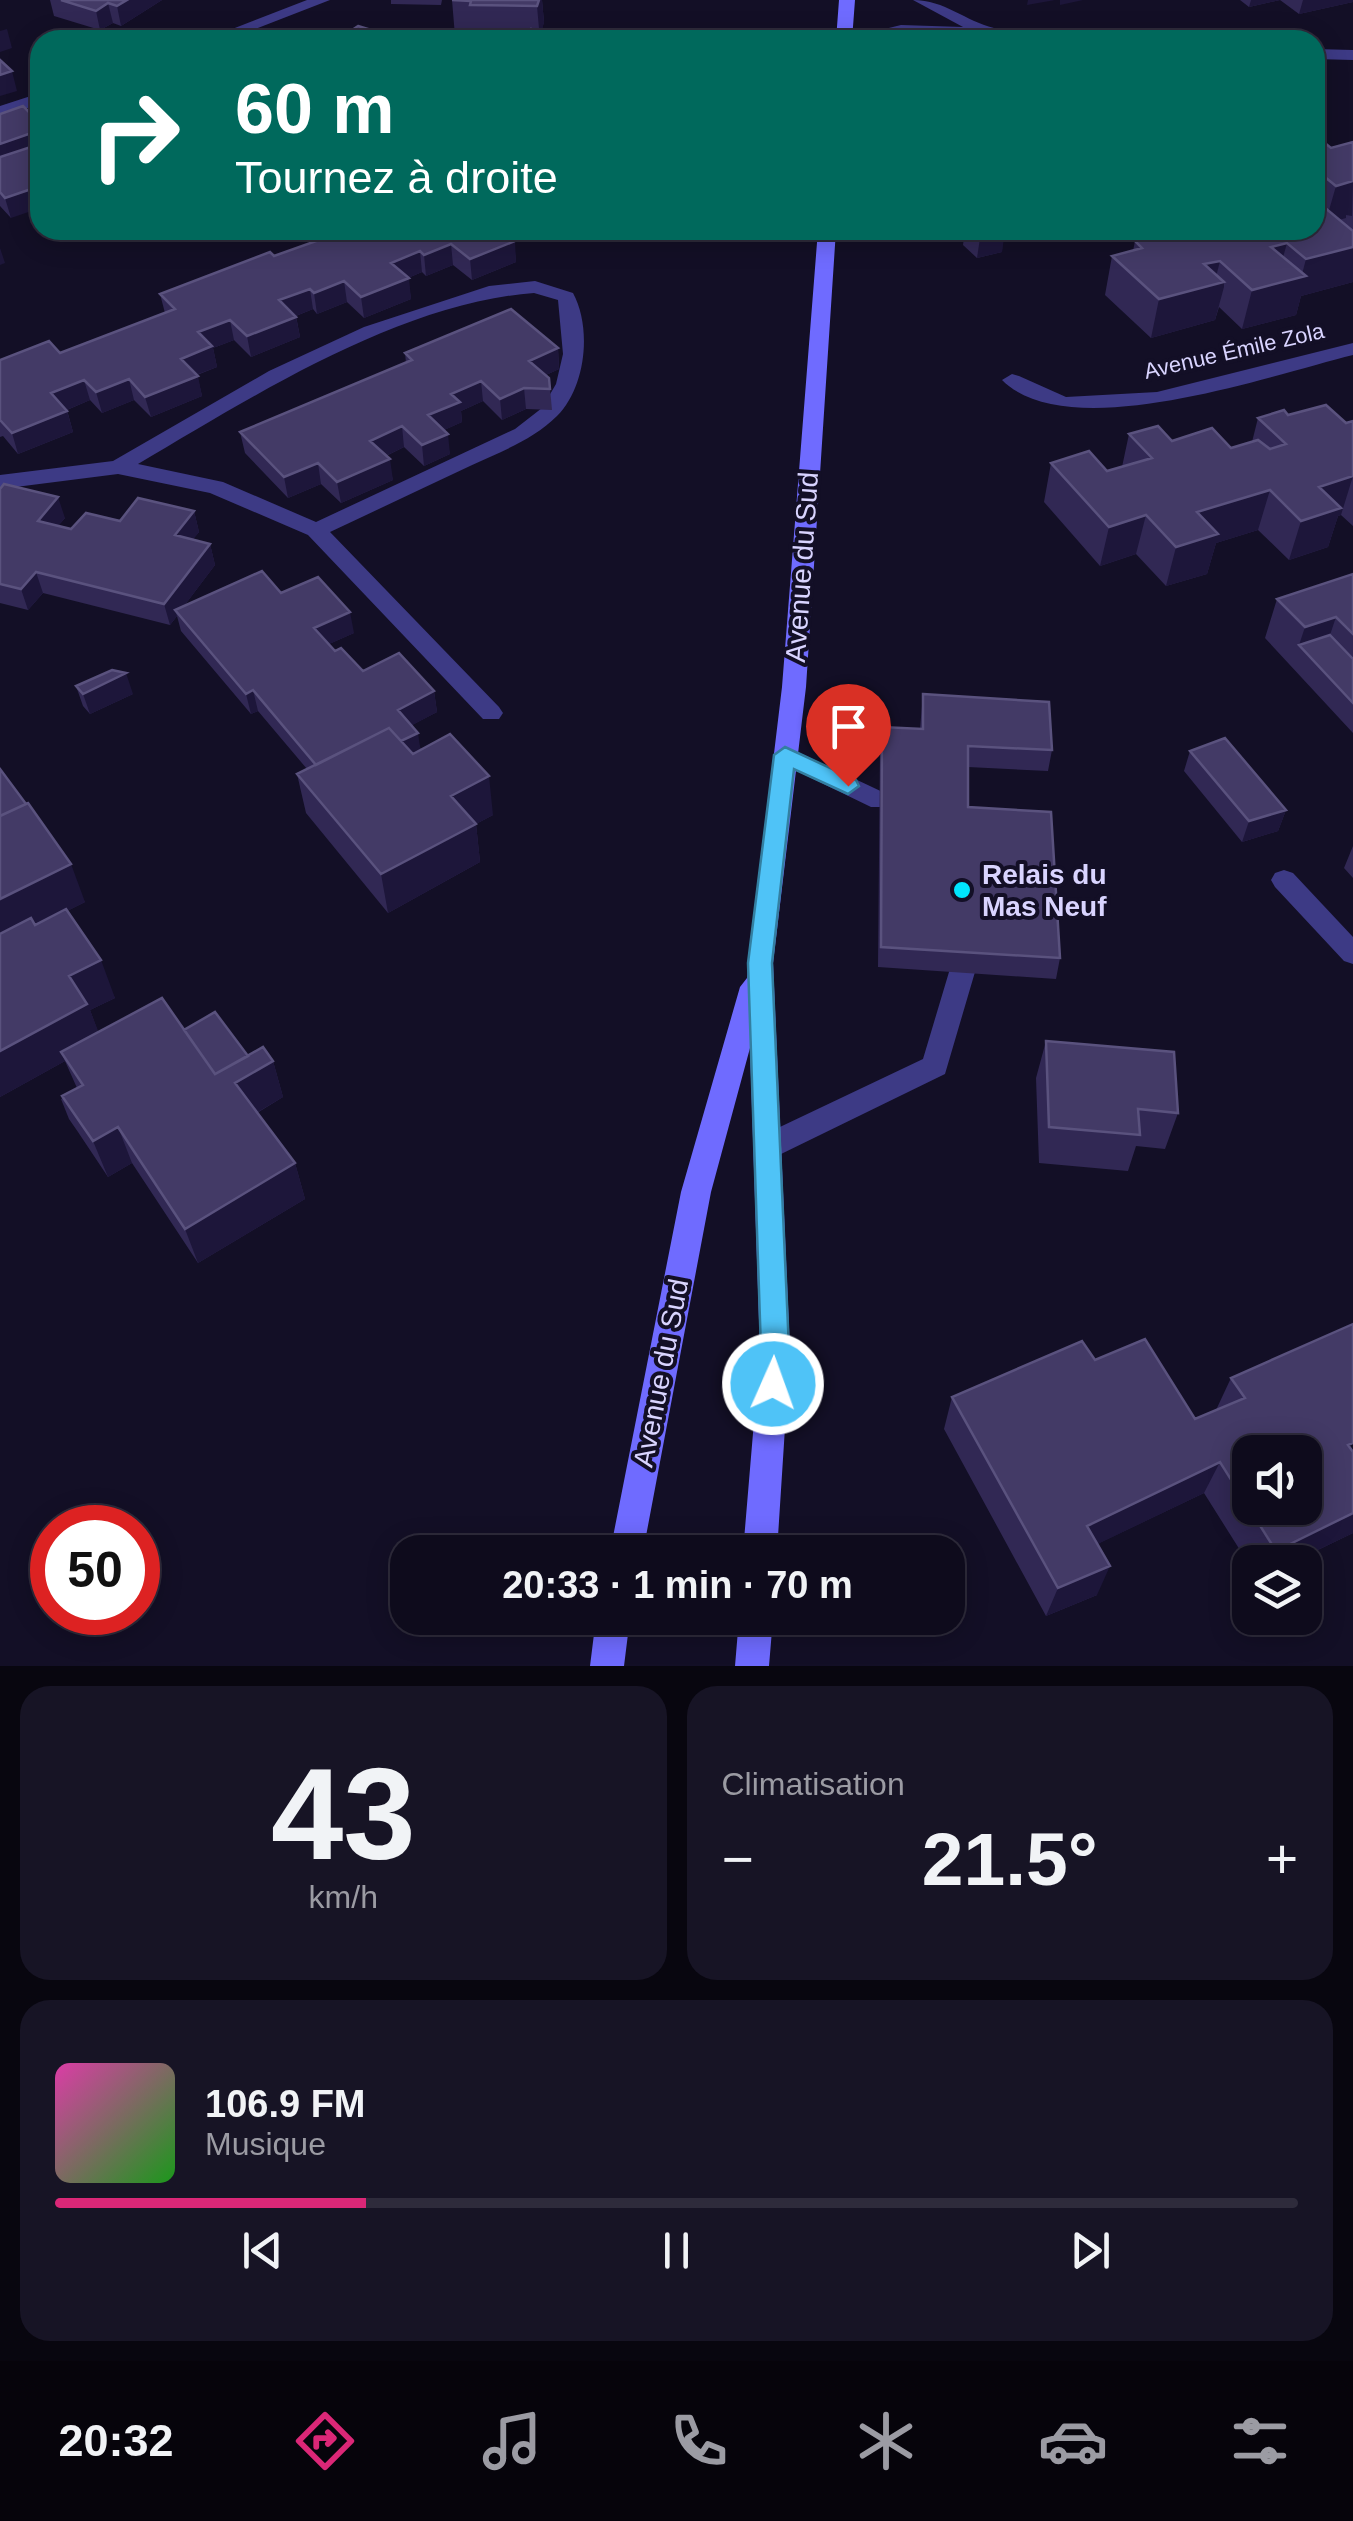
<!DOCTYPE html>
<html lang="fr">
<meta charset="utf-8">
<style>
body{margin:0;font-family:Arial,sans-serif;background:#171425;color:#f1f3f6;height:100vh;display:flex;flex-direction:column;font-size:38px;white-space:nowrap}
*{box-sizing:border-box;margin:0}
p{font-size:32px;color:#9b9ba3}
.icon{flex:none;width:55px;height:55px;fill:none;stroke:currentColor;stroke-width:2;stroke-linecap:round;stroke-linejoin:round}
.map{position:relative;height:1666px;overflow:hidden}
.sheet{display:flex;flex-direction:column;gap:20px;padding:20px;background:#08060f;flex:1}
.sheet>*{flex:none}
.banner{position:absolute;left:30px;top:30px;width:1295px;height:210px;border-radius:30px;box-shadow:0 5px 25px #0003,0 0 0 2px #2e2b3b;background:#00695c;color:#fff;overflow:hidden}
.tools{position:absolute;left:1232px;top:1435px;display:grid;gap:20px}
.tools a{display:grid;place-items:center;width:90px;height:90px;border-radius:20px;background:#0e0b1c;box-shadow:0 5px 25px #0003,0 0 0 2px #2e2b3b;font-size:50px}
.speed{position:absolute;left:30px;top:1505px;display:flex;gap:20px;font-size:50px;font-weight:700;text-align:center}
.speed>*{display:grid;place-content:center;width:130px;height:130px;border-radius:50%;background:#0e0b1c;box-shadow:0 5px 25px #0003,0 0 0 2px #2e2b3b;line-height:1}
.speed .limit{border:15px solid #d22;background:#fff;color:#111}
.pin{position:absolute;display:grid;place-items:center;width:85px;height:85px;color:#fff;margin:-102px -42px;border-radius:50% 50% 50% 0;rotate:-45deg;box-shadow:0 0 10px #0007}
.pin .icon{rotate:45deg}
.me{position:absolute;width:110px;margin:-55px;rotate:2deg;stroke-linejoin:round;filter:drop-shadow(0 0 8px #0008)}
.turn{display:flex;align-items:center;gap:35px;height:210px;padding:0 40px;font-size:45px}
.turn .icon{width:130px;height:130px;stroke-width:2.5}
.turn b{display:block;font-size:70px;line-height:85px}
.big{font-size:75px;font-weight:700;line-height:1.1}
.sheet .tile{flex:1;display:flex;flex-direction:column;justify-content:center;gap:15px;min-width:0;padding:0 35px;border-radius:30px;background:#171425}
.sheet .dial{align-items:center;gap:0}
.dial b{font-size:130px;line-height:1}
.song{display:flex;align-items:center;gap:30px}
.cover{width:120px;height:120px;border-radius:15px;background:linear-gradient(135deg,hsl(320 70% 55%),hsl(120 70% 35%))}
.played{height:10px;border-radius:5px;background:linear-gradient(90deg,#db2777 25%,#2e2b3b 25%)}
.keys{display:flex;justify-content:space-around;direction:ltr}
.heat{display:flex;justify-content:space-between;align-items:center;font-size:55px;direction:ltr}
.sheet .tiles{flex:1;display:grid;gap:20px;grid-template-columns:1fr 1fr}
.tile:last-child{grid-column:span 2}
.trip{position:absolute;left:390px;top:1535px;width:575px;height:100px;border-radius:30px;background:#0e0b1c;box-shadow:0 5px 25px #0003,0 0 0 2px #2e2b3b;font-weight:700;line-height:100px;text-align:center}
.tabs{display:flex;height:160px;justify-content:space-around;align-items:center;background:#06040b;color:#9b9ba3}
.tabs .icon{width:70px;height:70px}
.tabs .current{color:#db2777}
.tabs b{font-size:45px;color:#f1f3f6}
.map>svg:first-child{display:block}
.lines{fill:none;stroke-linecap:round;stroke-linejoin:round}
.service{fill:#3d3a85;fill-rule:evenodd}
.minor{fill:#3d3a85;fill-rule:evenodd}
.secondary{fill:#6f6bff;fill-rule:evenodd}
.wall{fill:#312854}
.shaded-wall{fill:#1d163a}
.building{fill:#433a66;stroke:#5a527e;stroke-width:2.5;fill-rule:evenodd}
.route{fill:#4fc3f7;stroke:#337fa1;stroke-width:2.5}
.poi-dot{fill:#00e5ff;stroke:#130f26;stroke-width:4}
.labels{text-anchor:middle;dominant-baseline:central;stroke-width:8;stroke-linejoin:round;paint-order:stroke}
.far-street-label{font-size:22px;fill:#d9d4ff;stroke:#130f26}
.street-label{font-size:28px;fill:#d9d4ff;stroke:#130f26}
.poi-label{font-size:28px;font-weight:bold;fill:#d9d4ff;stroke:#130f26;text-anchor:start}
</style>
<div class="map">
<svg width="1353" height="1666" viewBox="0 0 1353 1666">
<rect width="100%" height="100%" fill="#130f26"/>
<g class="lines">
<path class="service" d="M 785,746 L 889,795 L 892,801 L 889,807 L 871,807 L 776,761 L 773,755 L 776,749 Z
M 962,961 L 971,964 L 975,972 L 945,1074 L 777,1156 L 767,1159 L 757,1156 L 753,1147 L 757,1138 L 923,1059 L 949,972 L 953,964 Z"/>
<path class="minor" d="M 307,0 L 330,0 L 227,40 L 204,40 Z
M 913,0 C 945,0 965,21 994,28 C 1011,33 1033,30 1047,40 L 901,35 L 840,40 L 901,25 L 963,27 Z
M 1315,49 L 1353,50 L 1353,60 L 1315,59 Z
M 40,93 L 40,104 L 0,117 L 0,106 Z
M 535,281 L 573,293 C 592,328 586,387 557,416 C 533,440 500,452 470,466 C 423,488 377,510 330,532 L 499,707 L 503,713 L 499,719 L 483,719 L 308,535 L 210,493 L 118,474 L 0,489 L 0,475 L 113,461 L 269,371 L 364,327 L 489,286 ZM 534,293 L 558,300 L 563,354 L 556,384 L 542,408 L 515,429 L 316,522 L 223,482 L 138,464 C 252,397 399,303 534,293 Z
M 1353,343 L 1353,355 C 1271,375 1069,447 1002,380 L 1012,374 L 1019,376 L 1066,397 L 1157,392 Z
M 1284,870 L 1293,873 L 1353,937 L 1353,964 L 1344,961 L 1275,887 L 1271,880 L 1275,873 Z"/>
<path class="secondary" d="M 839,0 L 855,0 L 852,40 L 836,40 Z
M 818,230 L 836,230 L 806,687 L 773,963 L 790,1350 L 777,1552 L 743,1552 L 760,1350 L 750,1048 L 711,1192 L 643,1552 L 610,1552 L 681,1192 L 740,987 L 747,978 L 782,687 Z
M 596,1618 L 630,1618 L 624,1666 L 590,1666 Z
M 739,1618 L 773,1618 L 769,1666 L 735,1666 Z"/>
</g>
<path class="wall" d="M 50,0 L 162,0 L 121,26 L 113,23 L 100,30 L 54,16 Z
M 391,0 L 442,0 L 441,5 L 391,4 Z
M 452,0 L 542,0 L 544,22 L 541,32 L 553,36 L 553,40 L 473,40 L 473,37 L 455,36 Z
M 1240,0 L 1353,0 L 1353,2 L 1299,14 L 1280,0 L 1249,7 Z
M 0,114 L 11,218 L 0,206 Z
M 1315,135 L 1331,148 L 1353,142 L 1353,282 L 1301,296 L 1296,315 L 1242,329 L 1219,307 L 1215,320 L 1151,338 L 1105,295 L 1112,256 L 1133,251 L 1135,241 L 1315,230 Z
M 965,230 L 1003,230 L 1002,252 L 977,258 L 963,245 Z
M 525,236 L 514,241 L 516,262 L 472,280 L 453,265 L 426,276 L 422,272 L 408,278 L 411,299 L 364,318 L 347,302 L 317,314 L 313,309 L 296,316 L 300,337 L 251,357 L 234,340 L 213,348 L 217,367 L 197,375 L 202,396 L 151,417 L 134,400 L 102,413 L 90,400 L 67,410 L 73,432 L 18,454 L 3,436 L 0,437 L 0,360 L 60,353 L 165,313 L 160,294 L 274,256 Z
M 558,348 L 559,369 L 546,375 L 549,378 L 552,410 L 526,409 L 502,420 L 483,401 L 461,411 L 462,422 L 444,430 L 450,454 L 424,466 L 404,447 L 386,456 L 393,480 L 341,503 L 321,484 L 288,498 L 245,453 L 240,432 L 406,363 L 405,353 Z
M 1288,415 L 1346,423 L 1353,420 L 1353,526 L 1341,515 L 1338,516 L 1328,547 L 1289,560 L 1258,530 L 1216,543 L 1207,574 L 1166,586 L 1136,554 L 1100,566 L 1044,502 L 1051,463 L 1107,471 L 1122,467 L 1129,434 L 1231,448 L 1252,442 L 1258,418 Z
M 0,489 L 65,518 L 58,526 L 71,529 L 194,511 L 199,532 L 193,539 L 210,544 L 215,565 L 184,606 L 281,593 L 354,633 L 329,644 L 335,651 L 363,671 L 434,691 L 437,712 L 412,725 L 421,750 L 493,815 L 476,824 L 480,862 L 388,913 L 306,813 L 297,774 L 307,769 L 258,711 L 251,714 L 181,631 L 177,616 L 170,625 L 43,593 L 28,610 L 0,603 Z
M 1353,574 L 1353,733 L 1265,638 L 1277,599 Z
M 76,686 L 133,694 L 90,714 L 83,706 Z
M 923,694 L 1052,750 L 1048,771 L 968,767 L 968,807 L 1060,958 L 1056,979 L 878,967 L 880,748 L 882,727 L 920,729 Z
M 1190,751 L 1286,810 L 1278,831 L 1242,842 L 1184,771 Z
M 0,769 L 85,902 L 67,911 L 115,998 L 90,1010 L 98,1032 L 184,1030 L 248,1056 L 273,1061 L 283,1097 L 257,1113 L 295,1163 L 305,1199 L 198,1263 L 132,1163 L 108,1177 L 78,1132 L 69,1119 L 61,1099 L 77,1088 L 65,1061 L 0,1097 Z
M 1353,846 L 1353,878 L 1344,868 Z
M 1046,1041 L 1178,1113 L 1165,1149 L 1136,1146 L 1128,1171 L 1039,1163 L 1036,1078 Z
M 1095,1360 L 1195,1419 L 1216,1410 L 1231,1378 L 1353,1533 L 1293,1562 L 1250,1562 L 1250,1566 L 1204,1493 L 1097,1544 L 1097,1595 L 1046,1616 L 944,1429 L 952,1397 Z"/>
<path class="shaded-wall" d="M 127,0 L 162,0 L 121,26 L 117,6 Z
M 539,0 L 542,0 L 544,22 L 540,40 L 537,6 Z
M 1028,0 L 1055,0 L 1027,5 Z
M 1060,0 L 1083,0 L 1060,5 Z
M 1251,0 L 1280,0 L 1249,7 Z
M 1303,0 L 1353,0 L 1353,2 L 1299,14 Z
M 108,3 L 113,23 L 100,30 L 96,11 Z
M 7,29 L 12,48 L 0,52 L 0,31 Z
M 12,71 L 17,91 L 0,96 L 0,75 Z
M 40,130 L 40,152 L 0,159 L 0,144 Z
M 1353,181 L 1352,216 L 1346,215 L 1346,218 L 1325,224 L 1336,186 Z
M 40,186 L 40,208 L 11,218 L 5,198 Z
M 497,230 L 525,230 L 525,236 L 498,247 Z
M 1005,231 L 1002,252 L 977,258 L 980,238 Z
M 515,241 L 516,262 L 472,280 L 470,259 Z
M 1287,243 L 1279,272 L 1301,278 L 1306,259 L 1353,247 L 1353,282 L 1301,296 L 1296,315 L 1242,329 L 1252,290 L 1271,247 Z
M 451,244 L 453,265 L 426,276 L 424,255 Z
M 0,248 L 5,263 L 0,265 Z
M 420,251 L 422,272 L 394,284 L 391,263 Z
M 1220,261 L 1214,285 L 1224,282 L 1224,287 L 1215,320 L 1151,338 L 1159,299 L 1204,264 Z
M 409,278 L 411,299 L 364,318 L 361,297 Z
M 344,281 L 347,302 L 317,314 L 314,293 Z
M 310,289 L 313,309 L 283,321 L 279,300 Z
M 296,317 L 300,337 L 251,357 L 247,336 Z
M 230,320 L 234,340 L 213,348 L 217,367 L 185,379 L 181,359 L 198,332 Z
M 558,348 L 559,369 L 531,382 L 529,361 Z
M 198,376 L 202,396 L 151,417 L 145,397 Z
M 129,379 L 134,400 L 102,413 L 96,392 Z
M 84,380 L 90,400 L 57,414 L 51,393 Z
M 481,381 L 483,401 L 461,411 L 462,422 L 431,436 L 428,415 L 451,394 Z
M 524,388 L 526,409 L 502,420 L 500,399 Z
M 67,411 L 73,432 L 18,454 L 12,433 Z
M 402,426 L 404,447 L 373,462 L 370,441 Z
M 448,434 L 450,454 L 424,466 L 422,445 Z
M 390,459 L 393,480 L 341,503 L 337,482 Z
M 318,463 L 321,484 L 288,498 L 284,477 Z
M 1353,476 L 1341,515 L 1338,516 L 1328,547 L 1289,560 L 1301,521 L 1319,487 Z
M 1270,490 L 1258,530 L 1216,543 L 1207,574 L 1166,586 L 1176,547 L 1197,512 Z
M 58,497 L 65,518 L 44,542 L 38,521 Z
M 194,511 L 199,532 L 180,556 L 175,535 Z
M 1146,515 L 1136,554 L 1100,566 L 1109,527 Z
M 210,544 L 215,565 L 178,614 L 175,610 L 177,616 L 170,625 L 164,604 Z
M 36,572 L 43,593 L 28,610 L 21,589 Z
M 350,612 L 354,633 L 318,649 L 314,628 Z
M 1336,617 L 1323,656 L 1299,645 L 1305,627 Z
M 126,673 L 133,694 L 90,714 L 83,694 Z
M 253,690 L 258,711 L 251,714 L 246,694 Z
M 434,691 L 437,712 L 401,731 L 398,710 Z
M 418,733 L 421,754 L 328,778 Z
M 489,776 L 493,815 L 476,824 L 480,862 L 388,913 L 381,874 L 451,796 Z
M 1286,810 L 1278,831 L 1242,842 L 1249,821 Z
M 71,864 L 85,902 L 0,945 L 0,899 Z
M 101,960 L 115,998 L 90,1010 L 102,1041 L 61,1052 L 65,1061 L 0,1097 L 0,1051 L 69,976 Z
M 273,1061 L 283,1097 L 246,1119 L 220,1091 Z
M 118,1127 L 132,1163 L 108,1177 L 93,1141 Z
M 295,1163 L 305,1199 L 198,1263 L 185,1229 Z
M 1220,1462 L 1204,1493 L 1075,1555 L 1087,1526 Z
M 1353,1513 L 1353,1533 L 1293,1562 L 1269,1562 L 1276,1551 Z
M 1110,1566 L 1097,1595 L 1046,1616 L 1058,1588 Z"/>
<path class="building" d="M 61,0 L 127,0 L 117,6 L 108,3 L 96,11 Z
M 452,0 L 539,0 L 537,6 L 470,5 L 471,1 Z
M 358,26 L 404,40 L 337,40 Z
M 531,29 L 553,36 L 548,40 L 518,40 Z
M 0,60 L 12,71 L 0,75 Z
M 23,106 L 40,123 L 40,130 L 0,144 L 0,114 Z
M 1315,135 L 1331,148 L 1353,142 L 1353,181 L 1336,186 L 1315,169 Z
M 40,144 L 40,186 L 5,198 L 0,192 L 0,157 Z
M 1318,202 L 1353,231 L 1353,247 L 1306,259 L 1287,243 L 1271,247 L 1306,276 L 1252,290 L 1220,261 L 1204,264 L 1224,282 L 1159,299 L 1112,256 L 1142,248 L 1135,241 L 1176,230 L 1315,230 L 1315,203 Z
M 347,230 L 501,230 L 515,241 L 470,259 L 451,244 L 424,255 L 420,251 L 391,263 L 409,278 L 361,297 L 344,281 L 314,293 L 310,289 L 279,300 L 296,317 L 247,336 L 230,320 L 198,332 L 212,346 L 181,359 L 198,376 L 145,397 L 129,379 L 96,392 L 84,380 L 51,393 L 67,411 L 12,433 L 0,420 L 0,360 L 49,341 L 60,353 L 175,309 L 160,294 L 270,252 L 274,256 Z
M 971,230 L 1003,230 L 1005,231 L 980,238 Z
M 511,309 L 558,348 L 529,361 L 549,378 L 550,389 L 524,388 L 500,399 L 481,381 L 451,394 L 460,402 L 428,415 L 448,434 L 422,445 L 402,426 L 370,441 L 390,459 L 337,482 L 318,463 L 284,477 L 240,432 L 412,360 L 405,353 Z
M 1326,405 L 1346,423 L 1353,421 L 1353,476 L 1319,487 L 1341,508 L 1301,521 L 1270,490 L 1197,512 L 1218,534 L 1176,547 L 1146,515 L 1109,527 L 1051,463 L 1089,451 L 1107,471 L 1152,458 L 1129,434 L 1158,426 L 1172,441 L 1212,428 L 1231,448 L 1258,440 L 1270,449 L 1286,444 L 1258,418 L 1284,410 L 1288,415 Z
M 4,484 L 58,497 L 38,521 L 71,529 L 86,513 L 120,521 L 138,498 L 194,511 L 175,535 L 210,544 L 164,604 L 36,572 L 21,589 L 0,584 L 0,489 Z
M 262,571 L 281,593 L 318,577 L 350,612 L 314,628 L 335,651 L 341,648 L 363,671 L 399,653 L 434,691 L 398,710 L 418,733 L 401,741 L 389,728 L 316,765 L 253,690 L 246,694 L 175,610 Z
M 1353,574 L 1353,634 L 1336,617 L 1305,627 L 1277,599 Z
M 1330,635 L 1353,659 L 1353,703 L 1299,645 Z
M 112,670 L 126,673 L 83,694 L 76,686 Z
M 923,694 L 1049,702 L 1052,750 L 968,746 L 968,807 L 1051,812 L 1060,958 L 881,947 L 882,727 L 923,729 Z
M 389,728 L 413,754 L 450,734 L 489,776 L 451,796 L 476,824 L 381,874 L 297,774 Z
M 1225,738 L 1286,810 L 1249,821 L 1190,751 Z
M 0,769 L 26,804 L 0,816 Z
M 28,803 L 71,864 L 0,899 L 0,816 Z
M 66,909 L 101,960 L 69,976 L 87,1004 L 0,1051 L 0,934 L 31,918 L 35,925 Z
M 162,998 L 215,1074 L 263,1047 L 273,1061 L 235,1083 L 295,1163 L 185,1229 L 118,1127 L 93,1141 L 62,1096 L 83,1085 L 61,1052 Z
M 215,1012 L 248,1056 L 215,1074 L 184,1030 Z
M 1046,1041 L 1174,1052 L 1178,1113 L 1138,1109 L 1140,1135 L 1049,1127 Z
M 1353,1324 L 1353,1443 L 1348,1445 L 1353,1452 L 1353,1513 L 1276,1551 L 1220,1462 L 1087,1526 L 1110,1566 L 1058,1588 L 952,1397 L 1082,1341 L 1095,1360 L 1145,1339 L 1195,1419 L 1245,1398 L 1231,1378 ZM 1250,1452 L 1305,1452 L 1305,1508 L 1250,1508 Z"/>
<path class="route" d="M 785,747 L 856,780 L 859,786 L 848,794 L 794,769 L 772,963 L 789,1350 L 783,1393 L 773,1397 L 763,1393 L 759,1384 L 761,1350 L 748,963 L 774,755 Z"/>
<circle class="poi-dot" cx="962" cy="890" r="10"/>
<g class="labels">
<g class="far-street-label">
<text transform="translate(1234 351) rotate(-13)">Avenue Émile Zola</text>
</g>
<g class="street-label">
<text transform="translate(802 567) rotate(-86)">Avenue du Sud</text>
<text transform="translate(661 1373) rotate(-79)">Avenue du Sud</text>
</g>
<g class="poi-label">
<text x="982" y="874">Relais du<tspan x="982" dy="32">Mas Neuf</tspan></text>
</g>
</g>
</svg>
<div class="tools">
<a><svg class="icon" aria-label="sound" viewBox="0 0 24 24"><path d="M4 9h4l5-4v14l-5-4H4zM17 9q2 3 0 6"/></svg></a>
<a><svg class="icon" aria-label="layers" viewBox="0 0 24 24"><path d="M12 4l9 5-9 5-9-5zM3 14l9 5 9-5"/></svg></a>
</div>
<div class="speed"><div class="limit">50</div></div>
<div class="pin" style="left:848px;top:786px;background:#d93025"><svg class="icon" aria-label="arrive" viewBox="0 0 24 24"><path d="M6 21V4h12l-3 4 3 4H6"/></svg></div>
<svg class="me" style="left:773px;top:1384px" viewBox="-20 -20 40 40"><circle r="17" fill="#4fc3f7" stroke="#fff" stroke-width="3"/><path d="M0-11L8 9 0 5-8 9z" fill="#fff"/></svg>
<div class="trip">20:33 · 1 min · 70 m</div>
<div class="banner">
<div class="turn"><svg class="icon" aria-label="right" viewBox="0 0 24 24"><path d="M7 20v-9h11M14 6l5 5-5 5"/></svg><div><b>60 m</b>Tournez à droite</div></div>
</div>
</div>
<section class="sheet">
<div class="tiles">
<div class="tile dial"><b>43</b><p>km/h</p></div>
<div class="tile"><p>Climatisation</p>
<div class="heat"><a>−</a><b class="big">21.5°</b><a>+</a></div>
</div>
<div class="tile">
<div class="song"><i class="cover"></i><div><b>106.9 FM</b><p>Musique</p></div></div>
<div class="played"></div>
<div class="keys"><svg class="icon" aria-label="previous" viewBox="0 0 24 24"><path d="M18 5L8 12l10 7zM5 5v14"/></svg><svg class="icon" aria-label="pause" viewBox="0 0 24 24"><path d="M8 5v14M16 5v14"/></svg><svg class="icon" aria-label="next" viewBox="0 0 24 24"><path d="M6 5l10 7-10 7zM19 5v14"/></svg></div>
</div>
</div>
</section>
<nav class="tabs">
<b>20:32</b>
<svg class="icon current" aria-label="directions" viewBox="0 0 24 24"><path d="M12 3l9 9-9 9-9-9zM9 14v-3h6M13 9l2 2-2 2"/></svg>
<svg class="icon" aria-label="music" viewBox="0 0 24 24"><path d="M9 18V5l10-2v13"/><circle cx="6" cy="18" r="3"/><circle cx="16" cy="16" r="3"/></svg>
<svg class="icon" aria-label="phone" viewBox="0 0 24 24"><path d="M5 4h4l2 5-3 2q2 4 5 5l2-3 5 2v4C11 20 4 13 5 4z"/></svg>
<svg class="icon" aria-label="climate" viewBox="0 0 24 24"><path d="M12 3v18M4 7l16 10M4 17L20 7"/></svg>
<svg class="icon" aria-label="car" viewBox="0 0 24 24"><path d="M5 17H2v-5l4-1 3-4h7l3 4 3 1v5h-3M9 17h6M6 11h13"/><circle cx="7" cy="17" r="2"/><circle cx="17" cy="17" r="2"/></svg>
<svg class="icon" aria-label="filters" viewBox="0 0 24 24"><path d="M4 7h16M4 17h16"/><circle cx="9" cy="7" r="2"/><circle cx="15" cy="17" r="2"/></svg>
</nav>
